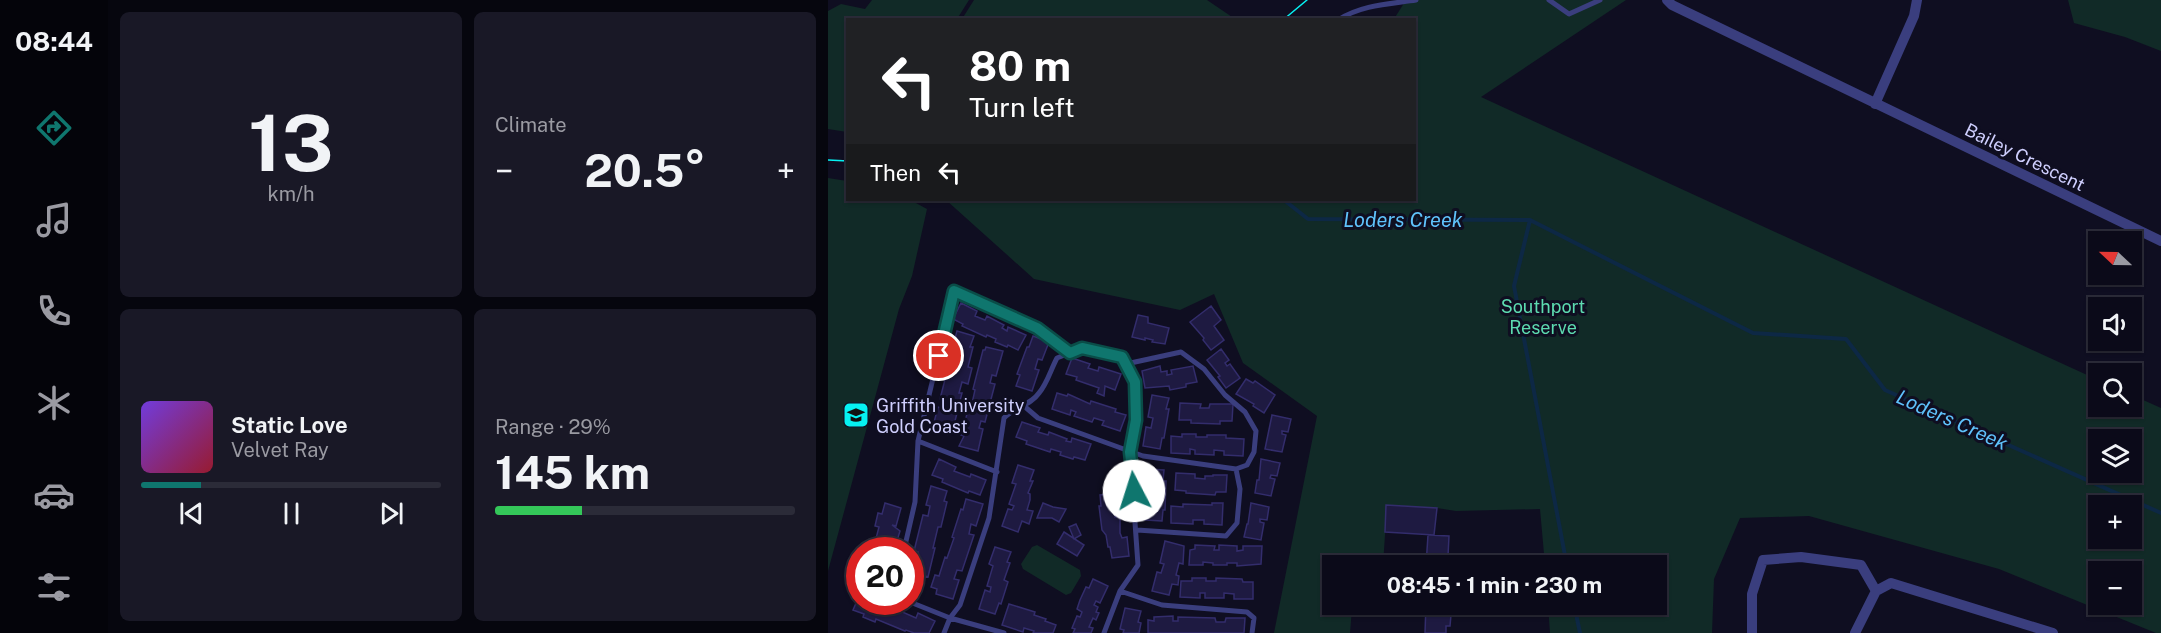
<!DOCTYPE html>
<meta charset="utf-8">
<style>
body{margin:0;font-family:"Public Sans",sans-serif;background:#191826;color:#f1f3f6;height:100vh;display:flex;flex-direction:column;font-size:22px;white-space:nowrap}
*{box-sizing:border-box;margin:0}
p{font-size:20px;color:#9a9aa2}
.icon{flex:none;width:33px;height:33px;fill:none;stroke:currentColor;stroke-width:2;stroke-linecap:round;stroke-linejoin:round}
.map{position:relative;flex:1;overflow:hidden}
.details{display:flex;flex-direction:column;gap:12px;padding:12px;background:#06060e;width:720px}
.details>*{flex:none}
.banner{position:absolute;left:18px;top:18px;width:570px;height:183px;border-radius:0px;box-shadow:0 2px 4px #0004,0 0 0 2px #2b2b38;background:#202124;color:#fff;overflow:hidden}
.needle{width:39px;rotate:292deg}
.tools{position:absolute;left:1260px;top:231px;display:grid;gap:12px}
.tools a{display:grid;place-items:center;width:54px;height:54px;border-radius:0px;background:#0b0a19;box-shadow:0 2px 4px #0004,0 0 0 2px #2b2b38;font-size:30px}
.speed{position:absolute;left:18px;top:537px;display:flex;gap:12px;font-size:30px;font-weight:700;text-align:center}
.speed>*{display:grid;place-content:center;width:78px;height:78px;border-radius:50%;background:#0b0a19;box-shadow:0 2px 4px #0004,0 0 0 2px #2b2b38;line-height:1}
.speed .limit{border:9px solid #d22;background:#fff;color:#111}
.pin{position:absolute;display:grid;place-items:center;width:51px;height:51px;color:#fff;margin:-26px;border:3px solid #fff;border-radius:50%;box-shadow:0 2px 6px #0007}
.me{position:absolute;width:66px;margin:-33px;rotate:355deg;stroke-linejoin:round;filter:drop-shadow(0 0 4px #0008)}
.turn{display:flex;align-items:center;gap:21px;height:126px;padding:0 24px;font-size:27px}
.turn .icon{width:78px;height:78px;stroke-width:2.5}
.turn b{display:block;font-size:42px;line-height:51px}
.then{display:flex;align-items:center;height:57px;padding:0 24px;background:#0003;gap:12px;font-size:22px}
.big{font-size:45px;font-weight:700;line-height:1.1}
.details .tile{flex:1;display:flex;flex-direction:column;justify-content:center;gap:9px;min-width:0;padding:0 21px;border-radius:9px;background:#191826}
.details .dial{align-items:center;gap:0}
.dial b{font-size:78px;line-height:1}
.song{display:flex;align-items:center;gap:18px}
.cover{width:72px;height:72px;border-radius:9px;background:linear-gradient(135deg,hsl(260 70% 55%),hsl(350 70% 35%))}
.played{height:6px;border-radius:3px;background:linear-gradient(90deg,#0f766e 20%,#2b2b38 20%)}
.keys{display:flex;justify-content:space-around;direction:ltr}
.heat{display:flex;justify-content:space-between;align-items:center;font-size:33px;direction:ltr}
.charge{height:9px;border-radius:4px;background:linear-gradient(90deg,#34c759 29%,#2b2b38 0)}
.details .tiles{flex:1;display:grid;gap:12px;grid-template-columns:repeat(2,1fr)}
.trip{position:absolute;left:494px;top:555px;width:345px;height:60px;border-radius:0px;background:#0b0a19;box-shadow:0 2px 4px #0004,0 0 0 2px #2b2b38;font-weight:700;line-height:60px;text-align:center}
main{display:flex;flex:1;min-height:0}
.tabs{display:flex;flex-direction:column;width:108px;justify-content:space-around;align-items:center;background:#04040a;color:#9a9aa2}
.tabs .icon{width:42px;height:42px}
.tabs .current{color:#0f766e}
.tabs b{font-size:27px;color:#f1f3f6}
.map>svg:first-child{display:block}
.green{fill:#112a27;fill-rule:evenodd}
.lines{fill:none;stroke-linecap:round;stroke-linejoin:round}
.stream{stroke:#0d2845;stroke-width:4}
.building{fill:#1e1a41;stroke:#332d6c;stroke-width:1.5}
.service{stroke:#3a3e7e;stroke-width:5}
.minor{stroke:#3a3e7e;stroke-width:10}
.tram{stroke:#06f1f2;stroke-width:1.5}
.route-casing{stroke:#0a4d48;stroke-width:15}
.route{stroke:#0f766e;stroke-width:10}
.labels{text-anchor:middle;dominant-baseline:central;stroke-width:6;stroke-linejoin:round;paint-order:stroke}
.street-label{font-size:18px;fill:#cfcffe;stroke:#0f0e21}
.park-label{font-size:18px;fill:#5ddbb0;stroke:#0f0e21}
.poi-label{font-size:18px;fill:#cfcffe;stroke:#0f0e21;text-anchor:start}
.water-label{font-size:20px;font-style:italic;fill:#5fc2fb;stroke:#0f0e21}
</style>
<main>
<nav class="tabs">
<b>08:44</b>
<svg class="icon current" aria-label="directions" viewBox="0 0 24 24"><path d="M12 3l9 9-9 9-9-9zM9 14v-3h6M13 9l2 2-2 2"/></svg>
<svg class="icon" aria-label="music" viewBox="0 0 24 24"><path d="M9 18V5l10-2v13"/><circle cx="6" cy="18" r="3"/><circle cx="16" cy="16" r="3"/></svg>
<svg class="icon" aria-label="phone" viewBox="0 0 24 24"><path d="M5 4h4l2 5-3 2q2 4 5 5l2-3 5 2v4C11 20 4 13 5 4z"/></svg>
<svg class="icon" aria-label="climate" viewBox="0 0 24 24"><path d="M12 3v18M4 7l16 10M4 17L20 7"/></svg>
<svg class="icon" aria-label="car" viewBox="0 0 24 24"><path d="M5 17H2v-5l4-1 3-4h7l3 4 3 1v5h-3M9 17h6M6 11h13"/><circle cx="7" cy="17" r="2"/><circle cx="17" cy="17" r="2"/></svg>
<svg class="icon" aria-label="filters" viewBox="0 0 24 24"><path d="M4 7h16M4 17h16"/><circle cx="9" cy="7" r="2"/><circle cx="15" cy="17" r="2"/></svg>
</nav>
<section class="details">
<div class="tiles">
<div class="tile dial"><b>13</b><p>km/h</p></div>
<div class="tile"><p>Climate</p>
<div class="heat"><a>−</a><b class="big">20.5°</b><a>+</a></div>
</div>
<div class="tile">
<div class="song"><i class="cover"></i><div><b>Static Love</b><p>Velvet Ray</p></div></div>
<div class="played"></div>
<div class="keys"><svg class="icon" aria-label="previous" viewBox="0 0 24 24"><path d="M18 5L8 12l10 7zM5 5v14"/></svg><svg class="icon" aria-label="pause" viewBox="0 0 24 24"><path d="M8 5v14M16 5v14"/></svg><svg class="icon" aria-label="next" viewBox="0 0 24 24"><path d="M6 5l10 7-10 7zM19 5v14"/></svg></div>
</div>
<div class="tile"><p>Range · 29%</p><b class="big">145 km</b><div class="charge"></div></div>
</div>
</section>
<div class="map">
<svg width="1333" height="633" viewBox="0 0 1333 633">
<rect width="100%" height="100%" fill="#0f0e21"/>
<path class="green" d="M 44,0 L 141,0 L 129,19 L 20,20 L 19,132 L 0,129 L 0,11 L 13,4 L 37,9 Z
M 146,0 L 379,0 L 407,19 L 134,19 Z
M 578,0 L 798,0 L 653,97 L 1270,380 L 1270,406 L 1304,406 L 1304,395 L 1333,408 L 1333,633 L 1328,633 L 1171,569 L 981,516 L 912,518 L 886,579 L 884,633 L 722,633 L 720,605 L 828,604 L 828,566 L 717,565 L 712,509 L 628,511 L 609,508 L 559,505 L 555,565 L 504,566 L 504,604 L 552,605 L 552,610 L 524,608 L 522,633 L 446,633 L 489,416 L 415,363 L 386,294 L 352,310 L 206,279 L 118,200 L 586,200 L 586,20 L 566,19 ZM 1270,440 L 1304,440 L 1304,472 L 1270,472 ZM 1270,506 L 1304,506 L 1304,538 L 1270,538 ZM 1270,572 L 1304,572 L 1304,604 L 1270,604 Z
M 1240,0 L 1333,0 L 1333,51 L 1297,37 L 1246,23 Z
M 0,178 L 19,181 L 20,200 L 86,200 L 86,202 L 99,209 L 84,276 L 71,309 L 0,571 Z
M 209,545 L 252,570 L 253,576 L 243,593 L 238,595 L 195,569 L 193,564 L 204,547 Z"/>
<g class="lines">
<path class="stream" d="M 456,200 L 480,219 L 702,220 L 925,333 L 1018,339 L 1057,390 L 1333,513
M 702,220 L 686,286 L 739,566
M 746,604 L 752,633"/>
</g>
<path class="building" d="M 133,303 L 149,311 L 147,316 L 157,320 L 159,316 L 176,325 L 174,328 L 179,331 L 180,327 L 198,335 L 190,350 L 180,345 L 179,347 L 167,342 L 168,339 L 159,335 L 158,337 L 134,326 L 135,324 L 125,319 Z
M 383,306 L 393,320 L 386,326 L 396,340 L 383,350 L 375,340 L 376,338 L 362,322 Z
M 310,315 L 320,317 L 320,323 L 341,328 L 337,344 L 324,342 L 325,340 L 317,338 L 317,340 L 304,337 Z
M 129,331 L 146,336 L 142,347 L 145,347 L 140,367 L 144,368 L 140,384 L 134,382 L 131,393 L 134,393 L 126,425 L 123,424 L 121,435 L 104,430 L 110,407 L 115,408 L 116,400 L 112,399 L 122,360 L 126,361 L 128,354 L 123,353 Z
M 205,336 L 221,342 L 214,360 L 210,359 L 207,369 L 211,370 L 204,391 L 188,386 L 192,375 L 189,374 L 199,347 L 201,347 Z
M 158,347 L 175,351 L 168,376 L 164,375 L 162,383 L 167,384 L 157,422 L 153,421 L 151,428 L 155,429 L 150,451 L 131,446 L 136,436 L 133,435 L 141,407 L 143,408 L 147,390 L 145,389 L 155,350 L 157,350 Z
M 393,349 L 401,360 L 397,363 L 399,366 L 402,364 L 412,378 L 398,388 L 390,377 L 392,376 L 379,360 Z
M 244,358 L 262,364 L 260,368 L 270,371 L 271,367 L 293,374 L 287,390 L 277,386 L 276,396 L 269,393 L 271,388 L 248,380 L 249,377 L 238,374 Z
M 332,366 L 333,372 L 339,371 L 339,375 L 344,374 L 343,370 L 365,366 L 369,382 L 358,384 L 358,387 L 342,390 L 341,386 L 317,388 L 314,371 Z
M 418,379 L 425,383 L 427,381 L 447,395 L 436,413 L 425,406 L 426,404 L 408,394 Z
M 229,393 L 239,396 L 240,394 L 262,404 L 263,401 L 288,409 L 287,412 L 298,415 L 292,431 L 274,425 L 276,421 L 266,418 L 264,422 L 246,416 L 248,412 L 243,410 L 242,415 L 224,409 Z
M 324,395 L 341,398 L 338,409 L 341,409 L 336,438 L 334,438 L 332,449 L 315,446 L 318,427 L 323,428 L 325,418 L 320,417 Z
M 352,403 L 373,404 L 372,408 L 381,408 L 382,404 L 405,404 L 404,421 L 392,421 L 392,424 L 363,423 L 363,420 L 351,420 Z
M 444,415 L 463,419 L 460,432 L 454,431 L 454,434 L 458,435 L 454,452 L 437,449 Z
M 194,422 L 212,428 L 210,432 L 220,435 L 221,432 L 239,439 L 238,441 L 243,442 L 244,438 L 263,444 L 257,460 L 246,457 L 245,459 L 232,455 L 233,452 L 223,449 L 222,452 L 198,444 L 199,441 L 188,437 Z
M 354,434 L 368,434 L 368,437 L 379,437 L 379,435 L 398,435 L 398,438 L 416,439 L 415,456 L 396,455 L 396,451 L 386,450 L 386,455 L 367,454 L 367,450 L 362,449 L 362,454 L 343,453 L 343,436 L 354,437 Z
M 111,459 L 128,467 L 126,471 L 142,477 L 143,474 L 158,480 L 152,495 L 141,491 L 140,493 L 114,482 L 115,479 L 104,475 Z
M 433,459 L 452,463 L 449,476 L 443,475 L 442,478 L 447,479 L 443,496 L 427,493 L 429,480 L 431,480 Z
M 190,465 L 206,470 L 202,481 L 205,481 L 200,493 L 202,494 L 202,500 L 199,510 L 205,511 L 201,524 L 194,521 L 190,532 L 174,526 L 180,509 L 184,510 L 186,506 L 181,504 L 188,484 L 184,483 Z
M 320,469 L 336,470 L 335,481 L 338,481 L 337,510 L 335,510 L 334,521 L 317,520 L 318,501 L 323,501 L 323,491 L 318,491 Z
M 348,473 L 367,474 L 367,478 L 377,479 L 377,476 L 385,476 L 385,475 L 399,475 L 398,492 L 388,492 L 387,495 L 358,493 L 358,491 L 347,490 Z
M 103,486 L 119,491 L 116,501 L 119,502 L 113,527 L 110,527 L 105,548 L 107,548 L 100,577 L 97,576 L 94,587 L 82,584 L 82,564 L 83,561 L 88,562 L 90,552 L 86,551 L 95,515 L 100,516 L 102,506 L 98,505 Z
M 289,493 L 290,512 L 287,513 L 287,517 L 292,516 L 292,533 L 294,538 L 299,537 L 301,556 L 284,558 L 282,547 L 280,547 L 278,535 L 274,530 L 271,506 L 273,506 L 272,495 Z
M 138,499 L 155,504 L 148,526 L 143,524 L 141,534 L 146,535 L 134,571 L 129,570 L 126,579 L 131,580 L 125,599 L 108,594 L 109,589 L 103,587 L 107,575 L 111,576 L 117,557 L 119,558 L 126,538 L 124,537 L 133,509 L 135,510 Z
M 57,503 L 73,508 L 68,526 L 64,525 L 72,531 L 68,544 L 66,543 L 65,550 L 45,550 L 51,527 L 47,526 L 50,513 L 54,514 Z
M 215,503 L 225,507 L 238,509 L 231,522 L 224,518 L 209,518 Z
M 384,503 L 395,503 L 394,525 L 376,524 L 376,520 L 365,520 L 365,524 L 343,523 L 343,506 L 355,507 L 355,504 L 384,505 Z
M 423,503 L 441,507 L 439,520 L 432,519 L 432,522 L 436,523 L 433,540 L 416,537 L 419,524 L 420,524 Z
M 558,505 L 609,508 L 606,535 L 557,532 Z
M 248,524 L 253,535 L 246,539 L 241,527 Z
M 236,532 L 256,545 L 249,556 L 229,544 Z
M 600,535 L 621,536 L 620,556 L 611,555 L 610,566 L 598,566 Z
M 337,541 L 356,546 L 355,564 L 351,563 L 348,575 L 351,576 L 350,585 L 344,584 L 341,595 L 324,591 L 329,572 L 333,573 L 336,564 L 332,563 Z
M 367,545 L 387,546 L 386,550 L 391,550 L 391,545 L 409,546 L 409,551 L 415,550 L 415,546 L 434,546 L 433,564 L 409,566 L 409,563 L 399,563 L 399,565 L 385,565 L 385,563 L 375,562 L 375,565 L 361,565 L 362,550 L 367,549 Z
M 167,547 L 183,552 L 179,562 L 182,563 L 176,580 L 180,582 L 173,604 L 171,603 L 167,614 L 151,609 L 157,590 L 162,592 L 163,587 L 159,586 L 165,566 L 161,564 Z
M 364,578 L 378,578 L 378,581 L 388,581 L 388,578 L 414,579 L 415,582 L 425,582 L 425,599 L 406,599 L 406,594 L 396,593 L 396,598 L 377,598 L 377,593 L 372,593 L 372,598 L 352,597 L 353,581 L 364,581 Z
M 265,579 L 280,586 L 272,603 L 268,601 L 266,605 L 270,607 L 268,612 L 271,613 L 268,620 L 265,618 L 261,627 L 265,628 L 263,633 L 245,633 L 247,629 L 244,628 L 249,616 L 252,617 L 254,612 L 249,609 L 252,600 L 258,587 L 261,588 Z
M 32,594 L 32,602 L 50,602 L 48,606 L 52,607 L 54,603 L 88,618 L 90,613 L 107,621 L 101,633 L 86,633 L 78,630 L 77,631 L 48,619 L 47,622 L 35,617 L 36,614 L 25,610 Z
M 181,604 L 207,612 L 206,615 L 218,619 L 217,621 L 228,625 L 225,633 L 205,633 L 206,631 L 196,628 L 195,632 L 174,625 Z
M 598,604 L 624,604 L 622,626 L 618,626 L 618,633 L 597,633 Z
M 297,608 L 313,611 L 310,622 L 313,623 L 311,633 L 295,633 L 296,630 L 292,629 Z
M 345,616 L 345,621 L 350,621 L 350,617 L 387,618 L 388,622 L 397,622 L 398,618 L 417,618 L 416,633 L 320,633 L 320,620 L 326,621 L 326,617 Z"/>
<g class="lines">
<path class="service" d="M 721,0 L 741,14 L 772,0
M 510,20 C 533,5 561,4 588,0
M 298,364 L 353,352 L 376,369 L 397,395 L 417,412 L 428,431 L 426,452 L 419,465 L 408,469
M 196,406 L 210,418 L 315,456 L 408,469 L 412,489 L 409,523 L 398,536 L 309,530
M 90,441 L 169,472
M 76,550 L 87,502 L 90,441 L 126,291 L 209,328 L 242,353
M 292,591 L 334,605 L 419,612 L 426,618 L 424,633
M 82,602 L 122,618 L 176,633
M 116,633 L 122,618 L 132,605 L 161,518 L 176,418 C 187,406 202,406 211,393 C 219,384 223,369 229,358 L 254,348 L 294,357 L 307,382 L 308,420 L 302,452 L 310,565 L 292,591 L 276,633"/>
<path class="minor" d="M 839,0 L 844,5 L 1333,241
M 1047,104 L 1086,16 L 1089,0
M 924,633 L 924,594 L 935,560 L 973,557 L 1033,565 L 1048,591
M 1027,633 L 1048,591 L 1063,583 L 1225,633"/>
<path class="tram" d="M 455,20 L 479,0
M 0,160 L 20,161"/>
</g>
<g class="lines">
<g class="route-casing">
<path id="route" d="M 111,356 L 126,291 L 209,328 L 242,353 L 254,348 L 294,357 L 307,382 L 308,420 L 302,452 L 306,491"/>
</g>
<use href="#route" class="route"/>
</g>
<defs>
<g id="university-square" transform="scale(1.35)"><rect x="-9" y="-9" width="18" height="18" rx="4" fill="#06f1f2" stroke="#0f0e21"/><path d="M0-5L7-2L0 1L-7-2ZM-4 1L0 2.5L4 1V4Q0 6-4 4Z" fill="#111"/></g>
</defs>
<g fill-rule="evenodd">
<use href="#university-square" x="28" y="415"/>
</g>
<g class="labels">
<g class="street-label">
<text transform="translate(1197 157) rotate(26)">Bailey Crescent</text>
</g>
<g class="park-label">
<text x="715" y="306">Southport<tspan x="715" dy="21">Reserve</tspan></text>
</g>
<g class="poi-label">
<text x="48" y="405">Griffith University<tspan x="48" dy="21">Gold Coast</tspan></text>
</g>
<g class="water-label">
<text x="575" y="220">Loders Creek</text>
<text transform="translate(1124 420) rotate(24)">Loders Creek</text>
</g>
</g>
</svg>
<div class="tools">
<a><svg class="needle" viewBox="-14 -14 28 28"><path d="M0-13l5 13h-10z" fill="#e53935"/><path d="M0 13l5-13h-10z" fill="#9a9aa2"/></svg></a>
<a><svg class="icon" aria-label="sound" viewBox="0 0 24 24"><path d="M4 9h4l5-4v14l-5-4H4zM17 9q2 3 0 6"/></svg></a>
<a><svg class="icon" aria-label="search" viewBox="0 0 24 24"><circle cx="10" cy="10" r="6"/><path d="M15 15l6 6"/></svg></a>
<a><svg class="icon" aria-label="layers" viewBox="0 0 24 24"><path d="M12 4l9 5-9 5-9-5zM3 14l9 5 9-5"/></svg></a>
<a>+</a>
<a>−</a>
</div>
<div class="speed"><div class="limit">20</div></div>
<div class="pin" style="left:111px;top:356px;background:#d93025"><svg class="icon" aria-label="arrive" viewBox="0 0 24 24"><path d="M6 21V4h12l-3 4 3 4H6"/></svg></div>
<svg class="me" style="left:306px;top:491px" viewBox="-20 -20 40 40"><circle r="19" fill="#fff"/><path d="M0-13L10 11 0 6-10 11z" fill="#0f766e"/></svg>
<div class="trip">08:45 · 1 min · 230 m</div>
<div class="banner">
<div class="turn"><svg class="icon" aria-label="left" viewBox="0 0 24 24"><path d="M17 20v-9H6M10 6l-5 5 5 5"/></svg><div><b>80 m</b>Turn left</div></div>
<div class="then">Then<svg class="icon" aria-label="left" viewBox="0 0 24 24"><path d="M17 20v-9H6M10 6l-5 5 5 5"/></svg></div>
</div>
</div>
</main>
